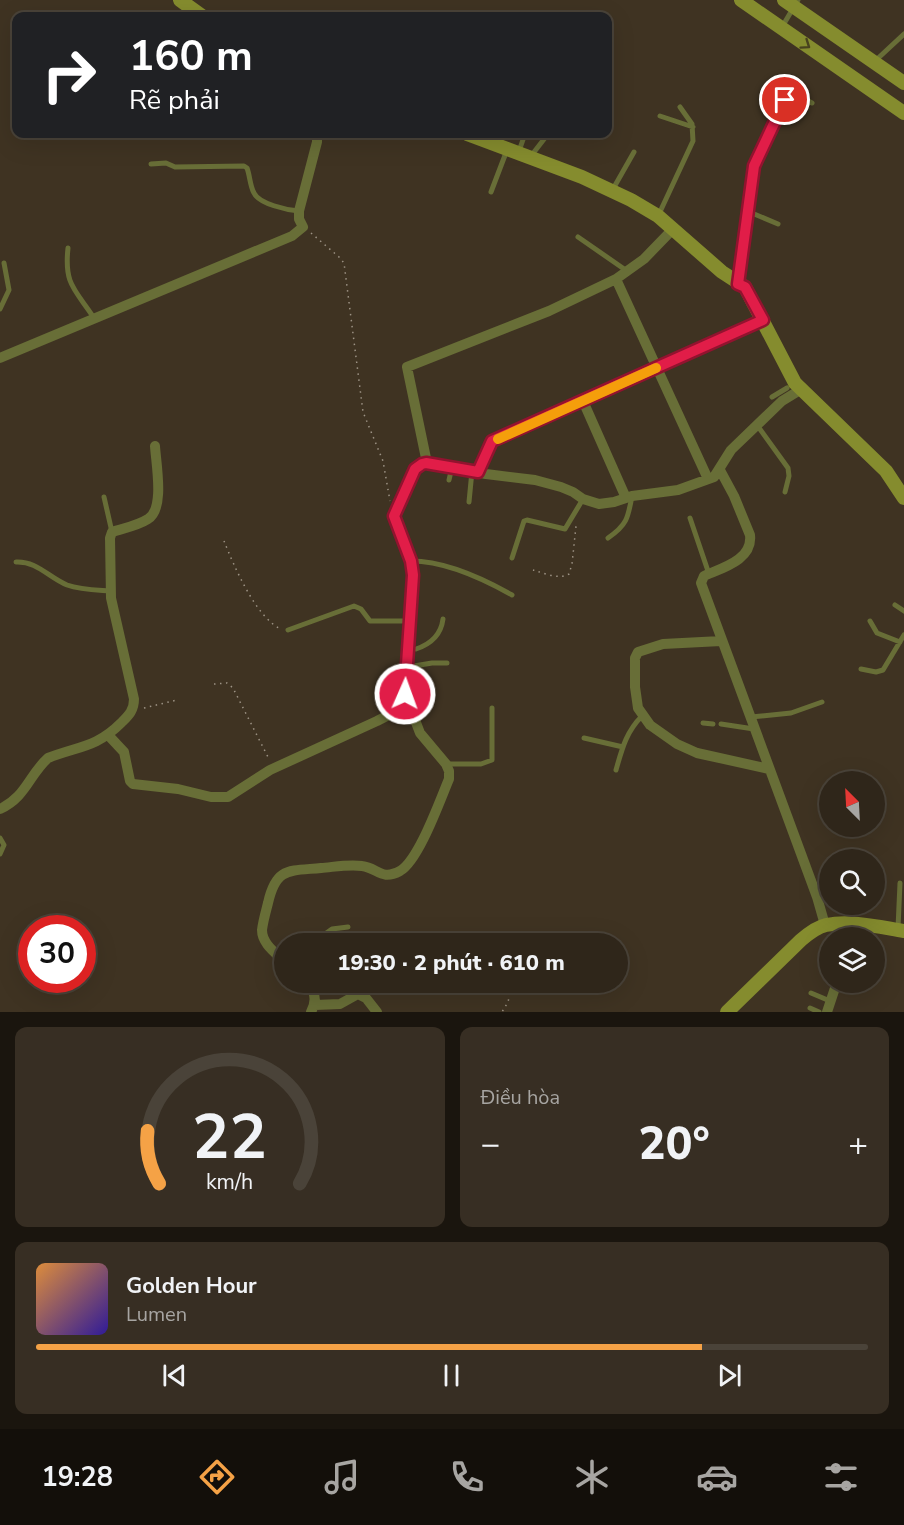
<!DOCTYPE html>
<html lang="vi">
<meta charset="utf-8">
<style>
body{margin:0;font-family:"Nunito Sans",sans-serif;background:#372e23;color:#f1f3f6;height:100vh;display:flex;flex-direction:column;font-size:22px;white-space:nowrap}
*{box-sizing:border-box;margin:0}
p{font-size:20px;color:#a7a5a2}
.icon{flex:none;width:33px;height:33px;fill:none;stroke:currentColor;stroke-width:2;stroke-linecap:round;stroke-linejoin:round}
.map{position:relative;height:1012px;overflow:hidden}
.side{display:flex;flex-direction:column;gap:15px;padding:15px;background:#1a150e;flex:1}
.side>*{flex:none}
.guide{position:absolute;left:12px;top:12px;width:600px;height:126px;border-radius:12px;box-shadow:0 6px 24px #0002,0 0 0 2px #4a4339;background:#202124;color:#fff;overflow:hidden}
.needle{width:39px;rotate:336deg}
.controls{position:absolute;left:819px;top:771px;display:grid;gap:12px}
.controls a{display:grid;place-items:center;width:66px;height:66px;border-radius:50%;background:#2f261a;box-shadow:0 6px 24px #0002,0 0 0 2px #4a4339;font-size:30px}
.speed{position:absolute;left:18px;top:915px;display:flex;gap:12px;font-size:30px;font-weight:700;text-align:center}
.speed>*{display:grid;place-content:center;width:78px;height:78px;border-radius:50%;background:#2f261a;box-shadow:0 6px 24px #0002,0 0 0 2px #4a4339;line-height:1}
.speed .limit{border:9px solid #d22;background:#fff;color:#111}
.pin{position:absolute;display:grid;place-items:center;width:51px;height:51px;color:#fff;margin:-26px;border:3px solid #fff;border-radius:50%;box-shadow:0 2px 6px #0007}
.me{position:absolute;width:66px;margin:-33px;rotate:2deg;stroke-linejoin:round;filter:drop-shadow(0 0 4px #0008)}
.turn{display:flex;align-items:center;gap:21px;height:126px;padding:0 18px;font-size:27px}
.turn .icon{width:78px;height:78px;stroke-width:2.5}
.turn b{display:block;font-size:42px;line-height:51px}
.big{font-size:45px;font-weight:800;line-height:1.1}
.side .card{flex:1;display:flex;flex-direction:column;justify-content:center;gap:9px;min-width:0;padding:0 21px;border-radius:12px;background:#372e23}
.side .dial{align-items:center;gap:0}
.dial svg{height:156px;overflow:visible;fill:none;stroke:#4a4339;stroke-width:7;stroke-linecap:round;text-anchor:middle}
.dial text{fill:#f1f3f6;stroke:none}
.song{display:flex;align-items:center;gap:18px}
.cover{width:72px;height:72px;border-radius:9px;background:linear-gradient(135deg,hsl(30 70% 55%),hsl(250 70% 35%))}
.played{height:6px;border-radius:3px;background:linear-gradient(90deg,#f5a246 80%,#4a4339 80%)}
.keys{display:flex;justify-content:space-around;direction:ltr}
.heat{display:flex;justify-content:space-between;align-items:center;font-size:33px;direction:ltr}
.side .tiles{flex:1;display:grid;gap:15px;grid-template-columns:1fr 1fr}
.card:last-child{grid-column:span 2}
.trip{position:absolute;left:274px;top:933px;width:354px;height:60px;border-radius:30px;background:#2f261a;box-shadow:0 6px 24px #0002,0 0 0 2px #4a4339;font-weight:800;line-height:60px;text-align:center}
.dock{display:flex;height:96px;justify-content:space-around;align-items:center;background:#130f0a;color:#a7a5a2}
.dock .icon{width:42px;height:42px}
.dock .on{color:#f5a246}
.dock b{font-size:27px;color:#f1f3f6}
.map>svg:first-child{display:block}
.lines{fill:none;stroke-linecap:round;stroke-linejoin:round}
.path{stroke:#9d9385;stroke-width:1.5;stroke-dasharray:1.5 4.5;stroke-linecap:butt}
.lane{stroke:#686e37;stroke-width:5}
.street{stroke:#686e37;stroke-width:10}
.secondary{stroke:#858c2e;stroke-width:14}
.oneway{stroke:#48421e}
.route-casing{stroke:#92132f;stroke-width:15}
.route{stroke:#e11d48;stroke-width:10}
.slow{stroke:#f59e0b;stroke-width:10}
</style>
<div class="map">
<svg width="904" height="1012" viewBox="0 0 904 1012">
<rect width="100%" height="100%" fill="#3f3322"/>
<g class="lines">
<path class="path" d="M 311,233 L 339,257 L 344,263 L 363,412 L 383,461 L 390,501
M 224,541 C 234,566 256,618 281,629
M 533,570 C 544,573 558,580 569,574 L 572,564 L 576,526
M 214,684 L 227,683 L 233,688 L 269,759
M 144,708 L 177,700
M 483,982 L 507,990 L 510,993 L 508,1002 L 502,1012"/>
<path class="lane" d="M 782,27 L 798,0
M 875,61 L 904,34
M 660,116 L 693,127
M 519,151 L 525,134
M 531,156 L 548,134
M 151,164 L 166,163 L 175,167 L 244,166 L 247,168 C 250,176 250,186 254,193 C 259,204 287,210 299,211
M 613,189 L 634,152
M 491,192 L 507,150
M 747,211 L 778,224
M 659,214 L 693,141 L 692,124 L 680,107
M 578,237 L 627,271
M 68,248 C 64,285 75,289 94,318
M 738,282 L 756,159 L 789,95 L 795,94 L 812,103
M 0,309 L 9,290 L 4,263
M 772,397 L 787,388
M 757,425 L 788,468 L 789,476 L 785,492
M 449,480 L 452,467
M 104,497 L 112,532
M 469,502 L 472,471
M 690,518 L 709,574
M 608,538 C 627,525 628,518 632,496
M 512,558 L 524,521 L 527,520 L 565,529 L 583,499
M 411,561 C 446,561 482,578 512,595
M 16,562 C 37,561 48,577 67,585 C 81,590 96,590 110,591
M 895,605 L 904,611
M 870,621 L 877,633 L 900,642
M 288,630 L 354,606 L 361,609 L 370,621 L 410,621
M 416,649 C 431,644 441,635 443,619
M 408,667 L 432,663 L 447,663
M 861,669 L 876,672 L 883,670 L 904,635
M 751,717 L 791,713 L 822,702
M 703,723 L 713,724
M 721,724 L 754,729
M 584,738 L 623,747
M 446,764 L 481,764 L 492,760 L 492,708
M 616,770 C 622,749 626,732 642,716
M 0,838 L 4,845 L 0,854
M 898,928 L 900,883
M 311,944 L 332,929 L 348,927
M 811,993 L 830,1001
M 810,1008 L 819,1012"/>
<path class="street" d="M 616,279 L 708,479
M 0,358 L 292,236 L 303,227 L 299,219 L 299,211 L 317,142 L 317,134
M 583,401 L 626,498
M 427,463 L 407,367 L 549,311 L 616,279 L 644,259 L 673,229
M 720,470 L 734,496 L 750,535 C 753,560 722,568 704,576 L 701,583 L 817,897 L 825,925
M 478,472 L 492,441 L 763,320
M 721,641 L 663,644 L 638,652 L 635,658 L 635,687 L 638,708 L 650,725 L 677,744 L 697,753 L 769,769
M 109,736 L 124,752 L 130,781 L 133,784 L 178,789 L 211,797 L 228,797 L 270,770 L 377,721 L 408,705
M 0,809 C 26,797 29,775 48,758 C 78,746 96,748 121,723 C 128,716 134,711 134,699 L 111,598 L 110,538 L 112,532 C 124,528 137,526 148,519 C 165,509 156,464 155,446
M 840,938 L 842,925
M 285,962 C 276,953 262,944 262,930 C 263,921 266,911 268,903 C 276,867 289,871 321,868 C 334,867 349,864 362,866 C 378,868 381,881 400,871 C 419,860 440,800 449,779 L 449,771 L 446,764 L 420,733 L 405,694 L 413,575 L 411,561 L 394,517 L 418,466 L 427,463 L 438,464 L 486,474 L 535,480 L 561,487 L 573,492 L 583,499 L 599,504 L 614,502 L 632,496 L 678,490 L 714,477 L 731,450 L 782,401 L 800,390
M 306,982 C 316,991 317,1001 311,1012
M 315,1005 L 340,1004 L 358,994 L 366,998 L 377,1012
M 827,1012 L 837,982"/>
<path class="secondary" d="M 180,0 L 202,16
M 741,0 L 904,113
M 784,0 L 904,83
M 467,134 L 582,177 L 631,200 L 658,216 L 722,272 L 745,287 L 795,383 L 886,471 L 904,498
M 727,1012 L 801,940 C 808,934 817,927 826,925 C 851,920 879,927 904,931"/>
</g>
<defs><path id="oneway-chevron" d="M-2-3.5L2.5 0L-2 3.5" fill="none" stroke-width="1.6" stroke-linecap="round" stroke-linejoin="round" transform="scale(1.5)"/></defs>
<use class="oneway" href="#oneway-chevron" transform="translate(806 45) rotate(35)"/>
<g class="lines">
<g class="route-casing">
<path id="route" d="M 405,694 L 413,575 L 411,561 L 394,516 L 415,469 L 422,464 L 426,463 L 478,472 L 492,441 L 763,320 L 745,287 L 738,284 L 754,166 L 785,100"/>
</g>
<use href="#route" class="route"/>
<path class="slow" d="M 498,439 L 656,368"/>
</g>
</svg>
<div class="controls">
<a><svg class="needle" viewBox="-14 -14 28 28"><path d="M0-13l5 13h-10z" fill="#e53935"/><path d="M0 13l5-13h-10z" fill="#a7a5a2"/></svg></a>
<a><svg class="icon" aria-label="search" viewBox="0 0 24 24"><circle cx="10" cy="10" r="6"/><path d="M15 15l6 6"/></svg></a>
<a><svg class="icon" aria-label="layers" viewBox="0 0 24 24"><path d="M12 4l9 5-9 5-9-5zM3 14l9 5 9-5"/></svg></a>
</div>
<div class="speed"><div class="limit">30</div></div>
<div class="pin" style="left:785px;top:100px;background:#d93025"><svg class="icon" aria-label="arrive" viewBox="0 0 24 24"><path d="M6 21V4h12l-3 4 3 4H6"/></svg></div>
<svg class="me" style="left:405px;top:694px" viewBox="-20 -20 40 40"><circle r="17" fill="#e11d48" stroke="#fff" stroke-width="3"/><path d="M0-11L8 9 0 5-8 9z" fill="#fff"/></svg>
<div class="trip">19:30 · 2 phút · 610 m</div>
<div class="guide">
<div class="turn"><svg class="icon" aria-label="right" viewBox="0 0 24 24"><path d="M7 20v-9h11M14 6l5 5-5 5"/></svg><div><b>160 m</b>Rẽ phải</div></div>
</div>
</div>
<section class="side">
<div class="tiles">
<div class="card dial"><svg viewBox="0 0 100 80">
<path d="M14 69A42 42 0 1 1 86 69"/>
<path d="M14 69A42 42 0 0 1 8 42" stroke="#f5a246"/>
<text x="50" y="56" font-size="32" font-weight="700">22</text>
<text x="50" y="72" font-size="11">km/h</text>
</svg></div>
<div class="card"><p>Điều hòa</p>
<div class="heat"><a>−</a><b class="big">20°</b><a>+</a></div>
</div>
<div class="card">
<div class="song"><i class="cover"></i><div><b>Golden Hour</b><p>Lumen</p></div></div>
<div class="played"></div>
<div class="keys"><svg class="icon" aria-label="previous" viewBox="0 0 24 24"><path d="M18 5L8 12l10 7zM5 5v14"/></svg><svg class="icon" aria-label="pause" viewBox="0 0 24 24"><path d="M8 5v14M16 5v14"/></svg><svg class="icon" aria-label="next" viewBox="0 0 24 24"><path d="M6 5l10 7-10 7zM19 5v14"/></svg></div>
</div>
</div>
</section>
<nav class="dock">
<b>19:28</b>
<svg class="icon on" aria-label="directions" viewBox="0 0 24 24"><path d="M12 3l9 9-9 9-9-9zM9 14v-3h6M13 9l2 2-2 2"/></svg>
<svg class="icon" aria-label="music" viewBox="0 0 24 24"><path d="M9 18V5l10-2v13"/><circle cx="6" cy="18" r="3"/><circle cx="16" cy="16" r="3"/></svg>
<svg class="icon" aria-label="phone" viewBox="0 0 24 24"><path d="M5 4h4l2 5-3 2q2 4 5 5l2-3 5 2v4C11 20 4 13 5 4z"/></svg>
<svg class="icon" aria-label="climate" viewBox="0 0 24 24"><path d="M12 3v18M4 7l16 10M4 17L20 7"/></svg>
<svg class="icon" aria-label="car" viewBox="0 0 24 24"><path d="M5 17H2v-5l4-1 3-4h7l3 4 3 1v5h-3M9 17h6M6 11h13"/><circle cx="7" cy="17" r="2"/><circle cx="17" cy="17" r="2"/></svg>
<svg class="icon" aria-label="filters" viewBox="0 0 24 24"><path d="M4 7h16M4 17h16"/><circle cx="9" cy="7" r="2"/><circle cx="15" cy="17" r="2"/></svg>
</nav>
